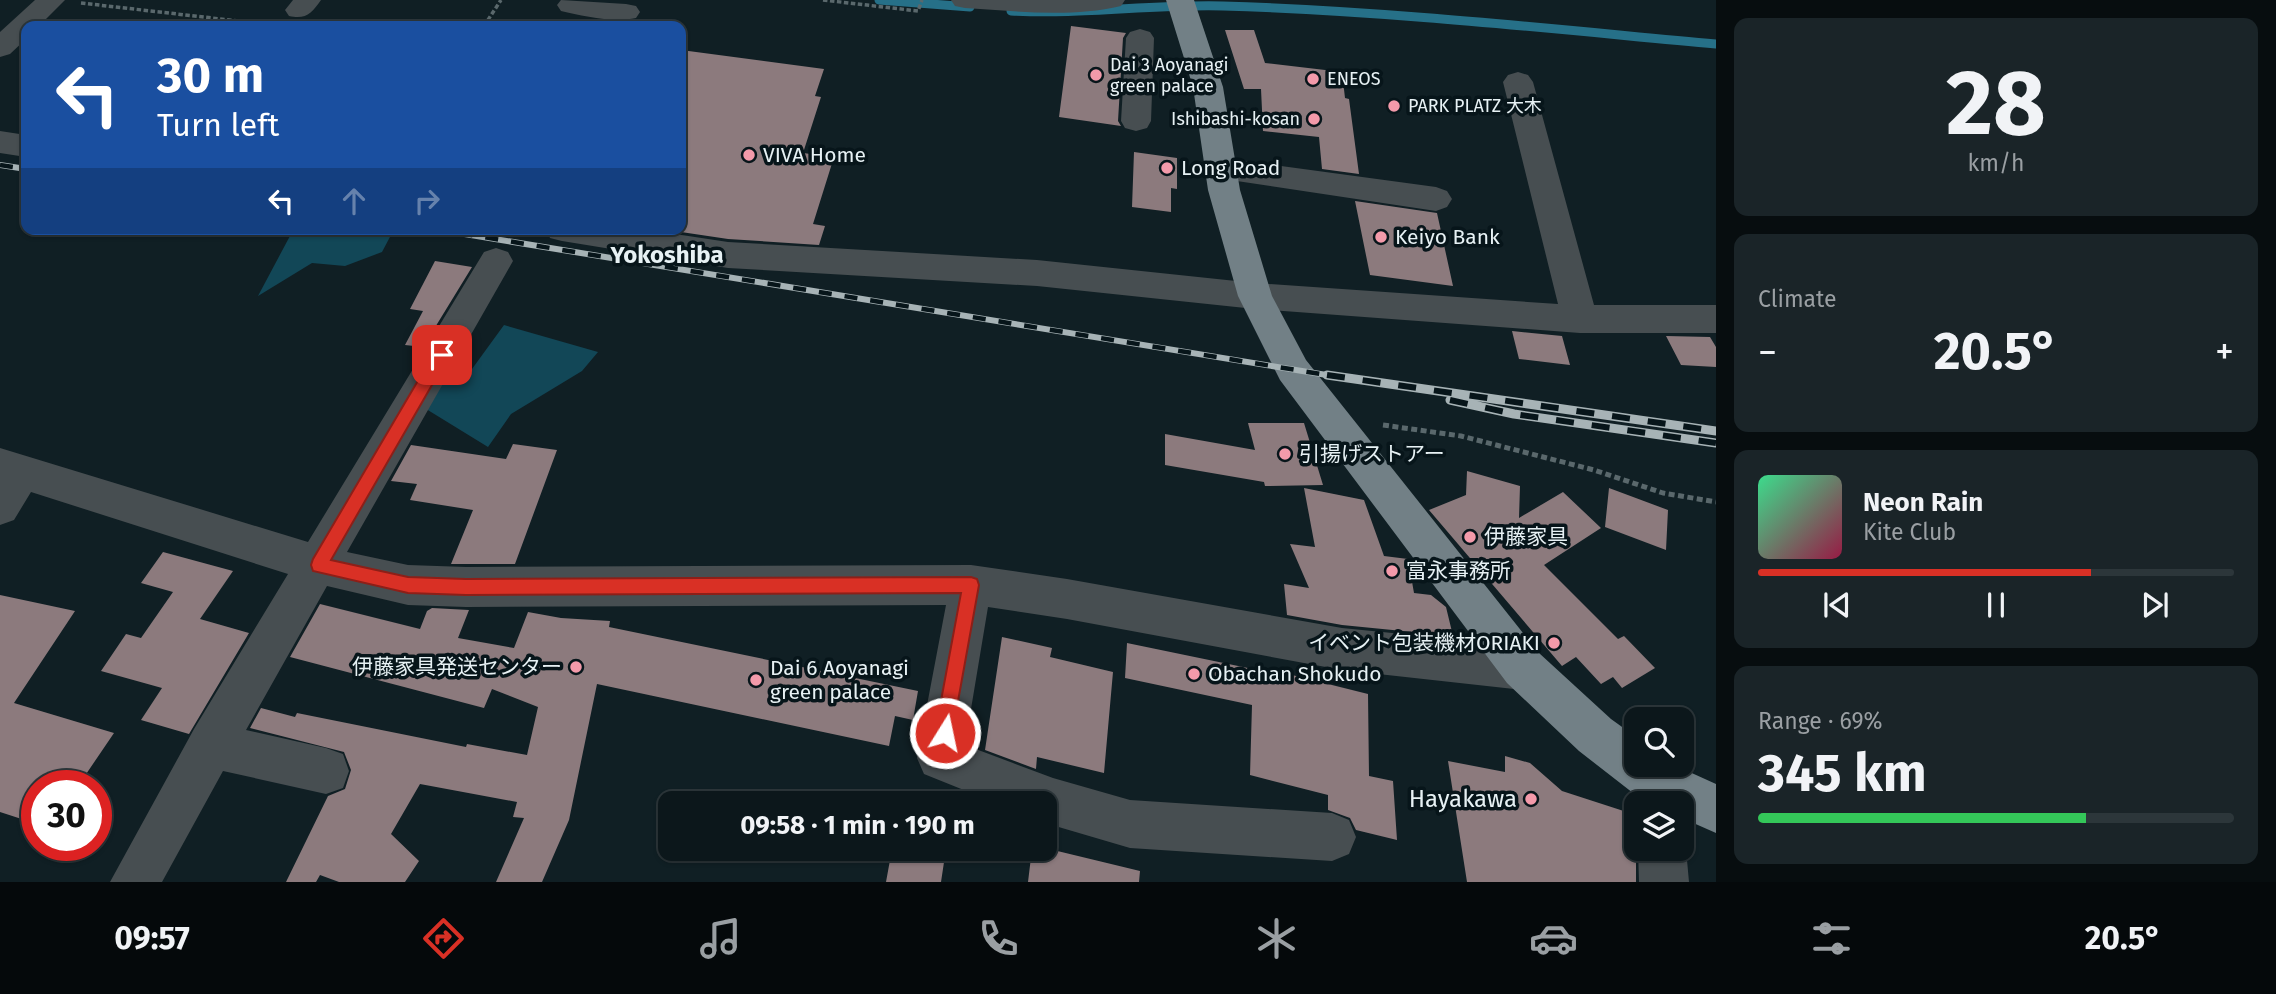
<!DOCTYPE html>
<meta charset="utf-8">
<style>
body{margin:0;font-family:"Fira Sans","Noto Sans JP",sans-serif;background:#1a2428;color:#f1f3f6;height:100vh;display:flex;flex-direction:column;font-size:26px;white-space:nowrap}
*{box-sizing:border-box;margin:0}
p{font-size:23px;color:#9a9fa3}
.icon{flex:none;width:38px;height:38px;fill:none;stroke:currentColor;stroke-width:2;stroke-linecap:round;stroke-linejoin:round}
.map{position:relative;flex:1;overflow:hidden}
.details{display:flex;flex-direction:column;gap:18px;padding:18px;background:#070d0f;width:560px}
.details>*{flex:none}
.guide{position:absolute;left:21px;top:21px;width:665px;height:214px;border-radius:14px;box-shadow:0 2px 5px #0004,0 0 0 2px #2c363a;background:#1a4fa0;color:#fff;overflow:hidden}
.controls{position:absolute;left:1624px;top:707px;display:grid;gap:14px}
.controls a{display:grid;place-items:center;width:70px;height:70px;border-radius:14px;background:#0c171b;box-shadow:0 2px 5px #0004,0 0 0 2px #2c363a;font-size:35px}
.speed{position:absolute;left:21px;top:770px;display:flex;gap:14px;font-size:35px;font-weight:700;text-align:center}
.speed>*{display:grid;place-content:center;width:91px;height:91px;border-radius:50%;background:#0c171b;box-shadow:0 2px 5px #0004,0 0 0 2px #2c363a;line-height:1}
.speed .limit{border:10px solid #d22;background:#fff;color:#111}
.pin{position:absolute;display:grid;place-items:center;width:60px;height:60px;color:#fff;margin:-30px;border-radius:14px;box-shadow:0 4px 10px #0006}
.me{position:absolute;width:77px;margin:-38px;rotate:10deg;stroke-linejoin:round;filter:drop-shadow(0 0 5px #0008)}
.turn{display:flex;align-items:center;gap:24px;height:147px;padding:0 21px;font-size:32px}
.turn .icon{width:91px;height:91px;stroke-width:2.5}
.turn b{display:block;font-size:49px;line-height:60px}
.lanes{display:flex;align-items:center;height:66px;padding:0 21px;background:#0003;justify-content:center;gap:35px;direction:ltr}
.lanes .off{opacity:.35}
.big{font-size:52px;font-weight:700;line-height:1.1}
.details .card{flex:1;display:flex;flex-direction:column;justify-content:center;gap:10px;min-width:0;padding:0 24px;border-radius:14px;background:#1a2428}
.details .dial{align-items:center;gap:0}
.dial b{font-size:91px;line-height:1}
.song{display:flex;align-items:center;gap:21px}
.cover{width:84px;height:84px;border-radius:10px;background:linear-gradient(135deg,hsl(150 70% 55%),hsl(340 70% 35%))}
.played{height:7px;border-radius:4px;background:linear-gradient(90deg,#d93025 70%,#2c363a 70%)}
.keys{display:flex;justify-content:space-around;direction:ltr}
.heat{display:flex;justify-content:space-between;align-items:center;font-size:38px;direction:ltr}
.charge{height:10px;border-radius:5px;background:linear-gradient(90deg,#34c759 69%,#2c363a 0)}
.trip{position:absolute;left:658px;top:791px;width:399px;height:70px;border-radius:14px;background:#0c171b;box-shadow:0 2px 5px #0004,0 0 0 2px #2c363a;font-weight:700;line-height:70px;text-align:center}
.menu{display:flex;height:112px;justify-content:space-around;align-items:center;background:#05090b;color:#9a9fa3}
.menu .icon{width:49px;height:49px}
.menu .current{color:#d93025}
.menu b{font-size:32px;color:#f1f3f6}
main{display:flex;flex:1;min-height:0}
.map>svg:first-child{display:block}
.forest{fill:#124757}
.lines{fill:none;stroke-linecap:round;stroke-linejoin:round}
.stream{stroke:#267088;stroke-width:9}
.building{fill:#8c7a7d}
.path-far1{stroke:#5a686c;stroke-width:3.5;stroke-dasharray:4.5 2.5;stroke-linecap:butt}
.path{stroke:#5a686c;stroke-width:5;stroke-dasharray:6 3.5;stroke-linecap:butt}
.minor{fill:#474e51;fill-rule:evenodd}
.major{fill:#728086;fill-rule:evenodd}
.rail-far1-casing{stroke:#a7b3b6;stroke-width:6}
.rail-casing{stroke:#a7b3b6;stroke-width:9}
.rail-far1{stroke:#07151a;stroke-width:4.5;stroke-dasharray:13;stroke-linecap:butt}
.rail{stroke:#07151a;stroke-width:6;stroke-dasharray:18;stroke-linecap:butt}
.route{fill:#d93025;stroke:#8d1f18;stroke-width:2}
.poi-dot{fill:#f39aaa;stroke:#07151a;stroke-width:2.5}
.labels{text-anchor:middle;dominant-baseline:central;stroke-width:7;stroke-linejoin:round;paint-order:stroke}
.far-poi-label{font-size:18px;fill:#e7f1f4;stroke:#07151a;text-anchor:start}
.poi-label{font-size:21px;fill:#e7f1f4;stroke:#07151a;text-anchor:start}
.quarter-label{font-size:24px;font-weight:bold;fill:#e7f1f4;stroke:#07151a}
.near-poi-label{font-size:24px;fill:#e7f1f4;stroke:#07151a;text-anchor:end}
</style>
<main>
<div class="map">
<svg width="1716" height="882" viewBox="0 0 1716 882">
<rect width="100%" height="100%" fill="#101f24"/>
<path class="forest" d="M 291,234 L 391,235 L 382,252 L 345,266 L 312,263 L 258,296 Z
M 504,325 L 598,352 L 582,371 L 511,414 L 488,447 L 418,404 L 445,367 L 472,369 Z"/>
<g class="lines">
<path class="stream" d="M 879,0 L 970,7
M 1011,11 C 1082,15 1152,4 1223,6 C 1388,11 1552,29 1716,44"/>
</g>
<path class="building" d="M 1071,26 L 1126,33 L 1123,38 L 1118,121 L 1121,126 L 1059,117 Z
M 1225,30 L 1254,30 L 1265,63 L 1342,72 L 1345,98 L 1349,99 L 1359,174 L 1322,169 L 1319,137 L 1263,131 L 1261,89 L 1244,89 Z
M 681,50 L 824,69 L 815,96 L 821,97 L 803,153 L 834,157 L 813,224 L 825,226 L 819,245 L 728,239 L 681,232 Z
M 1134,152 L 1177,158 L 1177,189 L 1171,188 L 1171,212 L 1132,207 Z
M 1355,201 L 1437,213 L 1453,286 L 1370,275 Z
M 435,261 L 472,267 L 423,347 L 405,345 L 423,311 L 410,309 Z
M 1512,331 L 1562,336 L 1570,365 L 1519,359 Z
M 1666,336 L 1710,337 L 1716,347 L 1716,367 L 1681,365 Z
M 1248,423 L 1304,423 L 1323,485 L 1265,486 L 1264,482 L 1165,465 L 1165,434 L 1255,450 Z
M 513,444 L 557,450 L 515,564 L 451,564 L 473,510 L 410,500 L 417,484 L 391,481 L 411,445 L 506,459 Z
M 1467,471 L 1520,486 L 1519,518 L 1563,492 L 1601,528 L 1544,565 L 1618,639 L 1624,636 L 1655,668 L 1622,688 L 1613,677 L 1601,684 L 1576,657 L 1562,666 L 1429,510 L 1466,495 Z
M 1304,488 L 1364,500 L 1384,556 L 1408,559 L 1414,593 L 1431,595 L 1446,607 L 1453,636 L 1342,625 L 1287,615 L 1284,584 L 1309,588 L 1290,544 L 1315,547 Z
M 1609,488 L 1668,510 L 1666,550 L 1605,527 Z
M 163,552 L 233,571 L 200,619 L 249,633 L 189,734 L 141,720 L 162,688 L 101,671 L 126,634 L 141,638 L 173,592 L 141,583 Z
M 0,595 L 75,611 L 14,703 L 114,733 L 78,786 L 37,786 L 37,824 L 0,812 Z
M 320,604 L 420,629 L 427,611 L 432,608 L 469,610 L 458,638 L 514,648 L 528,612 L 561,618 L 610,621 L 609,627 L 918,691 L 913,720 L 895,716 L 889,746 L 597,684 L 569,820 L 542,882 L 496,882 L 524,818 L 513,817 L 517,802 L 420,784 L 391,834 L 419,861 L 405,882 L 339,882 L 320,875 L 316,882 L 286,882 L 328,796 L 345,789 L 351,770 L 344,752 L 250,728 L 261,708 L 295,717 L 297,713 L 466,747 L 467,744 L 527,755 L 538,707 L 492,689 L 484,708 L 290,657 Z
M 1002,637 L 1052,648 L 1050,657 L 1113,672 L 1104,773 L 1037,757 L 1036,769 L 985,750 Z
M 1127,643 L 1272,673 L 1272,670 L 1368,694 L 1369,776 L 1393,781 L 1397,840 L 1356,830 L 1350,818 L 1328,810 L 1328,795 L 1250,775 L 1252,705 L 1125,678 Z
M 1505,756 L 1530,763 L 1562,791 L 1636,815 L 1636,882 L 1467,882 L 1448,761 L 1505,772 Z
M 902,793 L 945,803 L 900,803 Z
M 1045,848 L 1140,871 L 1139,882 L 1028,882 L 1032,849 Z
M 892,849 L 946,849 L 941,882 L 886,882 Z"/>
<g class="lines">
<path class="path-far1" d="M 823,0 L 918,11 L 922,0
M 81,3 L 247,22 L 245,25 L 254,26
M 484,26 L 501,0"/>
<path class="path" d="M 1383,425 L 1461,436 L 1594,470 L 1663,493 L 1716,502"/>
<path class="minor" d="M 35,0 L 65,0 L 39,26 L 26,26 L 26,39 L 10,54 L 0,57 L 0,32 Z
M 293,0 L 321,0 C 312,13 306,20 289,16 L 285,10 Z
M 561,0 L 626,4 L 636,6 L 640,12 L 636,18 C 614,23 583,16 561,11 L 557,5 Z
M 951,0 L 1125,0 L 1121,6 C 1070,18 1016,11 965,8 L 955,6 Z
M 1140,29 L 1150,32 L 1154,38 L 1151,121 L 1147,128 L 1136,131 L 1125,128 L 1121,121 L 1126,38 L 1130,32 Z
M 1518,72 L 1528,75 L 1533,82 L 1594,305 L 1716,305 L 1716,333 L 1580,333 L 1255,309 L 1037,286 L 728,268 L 562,241 L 550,238 L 546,229 L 642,229 L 728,242 L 1037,260 L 1255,283 L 1558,304 L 1503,82 L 1508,75 Z
M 0,131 L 26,135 L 26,157 L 0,153 Z
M 1221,158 L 1436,187 L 1447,191 L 1452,199 L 1447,207 L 1436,211 L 1210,177 L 1205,169 L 1210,161 Z
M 496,248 L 508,252 L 513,261 L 347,552 L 408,565 L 466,567 L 971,565 L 1067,579 L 1342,628 L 1523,646 L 1539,653 L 1545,668 L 1539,683 L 1523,690 L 1342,670 L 1067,619 L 988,607 L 965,745 L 1053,778 L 1130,800 L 1332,813 L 1349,820 L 1356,837 L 1349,854 L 1332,861 L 1130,848 L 1045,823 L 1045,803 L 996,803 L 924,774 L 917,758 L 946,605 L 466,607 L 408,605 L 327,586 L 246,730 L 326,748 L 343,754 L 349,771 L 343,788 L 326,794 L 223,771 L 162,882 L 110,882 L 194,729 L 288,574 L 31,492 L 14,520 L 0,525 L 0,448 L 308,542 L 484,252 Z
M 1682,838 L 1686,849 L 1689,882 L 1639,882 L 1638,849 L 1682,849 Z"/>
<path class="major" d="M 1166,0 L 1194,0 L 1223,87 L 1240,190 L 1272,296 L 1306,360 L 1539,653 L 1611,719 L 1636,737 L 1636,765 L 1674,765 L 1716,784 L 1716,833 L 1682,818 L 1682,803 L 1650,803 L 1642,800 L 1579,751 L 1507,683 L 1280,380 L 1238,296 L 1208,190 L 1193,87 Z"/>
<g class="rail-far1-casing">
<path id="rail-far1" d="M 0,165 L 26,169
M 434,229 L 1339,377"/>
</g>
<g class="rail-casing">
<path id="rail" d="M 1327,375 L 1716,431
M 1450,400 L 1514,414 L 1716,443"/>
</g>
<use href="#rail-far1" class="rail-far1"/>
<use href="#rail" class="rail"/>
</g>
<path class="route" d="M 442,349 L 447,350 L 449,355 L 447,359 L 331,560 L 408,577 L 466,579 L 971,577 L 977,579 L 979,585 L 951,740 L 945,743 L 938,740 L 935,733 L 961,593 L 466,595 L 408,593 L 313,571 L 311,565 L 313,559 L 436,350 Z"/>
<g class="poi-dot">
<circle cx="1096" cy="75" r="7"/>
<circle cx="1313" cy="79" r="7"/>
<circle cx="1394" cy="106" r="7"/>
<circle cx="1314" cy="119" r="7"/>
<circle cx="749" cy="155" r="7"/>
<circle cx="1167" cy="168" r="7"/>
<circle cx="1381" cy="237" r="7"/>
<circle cx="1285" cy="454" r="7"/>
<circle cx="1470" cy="537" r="7"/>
<circle cx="1392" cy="571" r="7"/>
<circle cx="1554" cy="643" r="7"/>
<circle cx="576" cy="667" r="7"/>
<circle cx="1194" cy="674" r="7"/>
<circle cx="756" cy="680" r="7"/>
<circle cx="1531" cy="799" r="7"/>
</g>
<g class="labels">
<g class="far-poi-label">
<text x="1110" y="65">Dai 3 Aoyanagi<tspan x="1110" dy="21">green palace</tspan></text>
<text x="1327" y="79">ENEOS</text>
<text x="1408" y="106">PARK PLATZ 大木</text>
<text x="1300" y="119" text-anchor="end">Ishibashi-kosan</text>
</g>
<g class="poi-label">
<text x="763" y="155">VIVA Home</text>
<text x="1181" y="168">Long Road</text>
<text x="1395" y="237">Keiyo Bank</text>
<text x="1299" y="454">引揚げストアー</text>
<text x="1484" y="537">伊藤家具</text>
<text x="1406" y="571">富永事務所</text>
<text x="1540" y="643" text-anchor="end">イベント包装機材ORIAKI</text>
<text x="562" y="667" text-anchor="end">伊藤家具発送センター</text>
<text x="770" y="668">Dai 6 Aoyanagi<tspan x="770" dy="24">green palace</tspan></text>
<text x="1208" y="674">Obachan Shokudo</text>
</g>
<g class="quarter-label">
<text x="667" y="255">Yokoshiba</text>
</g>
<g class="near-poi-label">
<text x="1517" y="799">Hayakawa</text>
</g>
</g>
</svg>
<div class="controls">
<a><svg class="icon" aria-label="search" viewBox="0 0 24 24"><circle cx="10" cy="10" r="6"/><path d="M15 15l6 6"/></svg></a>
<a><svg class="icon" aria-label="layers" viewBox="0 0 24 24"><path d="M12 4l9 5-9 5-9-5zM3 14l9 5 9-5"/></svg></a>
</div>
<div class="speed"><div class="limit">30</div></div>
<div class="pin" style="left:442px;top:355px;background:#d93025"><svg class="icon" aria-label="arrive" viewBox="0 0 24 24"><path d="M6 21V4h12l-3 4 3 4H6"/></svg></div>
<svg class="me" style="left:945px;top:733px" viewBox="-20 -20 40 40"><circle r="17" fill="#d93025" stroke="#fff" stroke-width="3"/><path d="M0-11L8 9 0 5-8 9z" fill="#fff"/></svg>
<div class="trip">09:58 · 1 min · 190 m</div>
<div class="guide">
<div class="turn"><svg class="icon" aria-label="left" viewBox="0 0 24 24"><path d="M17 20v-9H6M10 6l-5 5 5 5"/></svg><div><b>30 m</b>Turn left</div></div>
<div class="lanes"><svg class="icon" aria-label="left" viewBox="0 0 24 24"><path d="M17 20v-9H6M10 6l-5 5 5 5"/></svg><svg class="icon off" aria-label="ahead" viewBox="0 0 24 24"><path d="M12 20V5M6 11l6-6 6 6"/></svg><svg class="icon off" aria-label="right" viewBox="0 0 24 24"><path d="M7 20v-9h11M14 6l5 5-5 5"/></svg></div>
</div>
</div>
<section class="details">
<div class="card dial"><b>28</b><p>km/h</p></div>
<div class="card"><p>Climate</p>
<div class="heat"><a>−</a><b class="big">20.5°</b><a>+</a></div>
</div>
<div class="card">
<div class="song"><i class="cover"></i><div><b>Neon Rain</b><p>Kite Club</p></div></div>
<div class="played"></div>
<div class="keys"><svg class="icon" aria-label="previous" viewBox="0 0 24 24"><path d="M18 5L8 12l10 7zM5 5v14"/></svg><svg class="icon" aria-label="pause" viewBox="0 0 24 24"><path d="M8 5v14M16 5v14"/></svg><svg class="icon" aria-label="next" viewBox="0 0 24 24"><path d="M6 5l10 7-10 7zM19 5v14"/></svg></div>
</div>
<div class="card"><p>Range · 69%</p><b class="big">345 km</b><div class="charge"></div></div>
</section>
</main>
<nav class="menu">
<b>09:57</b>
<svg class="icon current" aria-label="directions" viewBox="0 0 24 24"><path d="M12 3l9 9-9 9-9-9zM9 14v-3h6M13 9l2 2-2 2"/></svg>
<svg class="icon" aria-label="music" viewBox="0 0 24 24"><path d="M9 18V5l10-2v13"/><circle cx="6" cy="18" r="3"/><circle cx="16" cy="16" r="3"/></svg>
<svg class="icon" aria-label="phone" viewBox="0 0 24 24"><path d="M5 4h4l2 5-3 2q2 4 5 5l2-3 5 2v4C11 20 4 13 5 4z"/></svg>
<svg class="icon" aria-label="climate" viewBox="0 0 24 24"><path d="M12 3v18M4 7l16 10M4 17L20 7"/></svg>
<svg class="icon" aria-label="car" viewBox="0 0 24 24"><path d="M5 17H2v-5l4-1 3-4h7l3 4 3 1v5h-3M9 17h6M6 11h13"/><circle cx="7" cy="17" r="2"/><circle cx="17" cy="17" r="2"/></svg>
<svg class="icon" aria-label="filters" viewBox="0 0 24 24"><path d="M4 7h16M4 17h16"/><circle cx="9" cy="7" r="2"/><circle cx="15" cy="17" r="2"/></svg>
<b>20.5°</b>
</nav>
